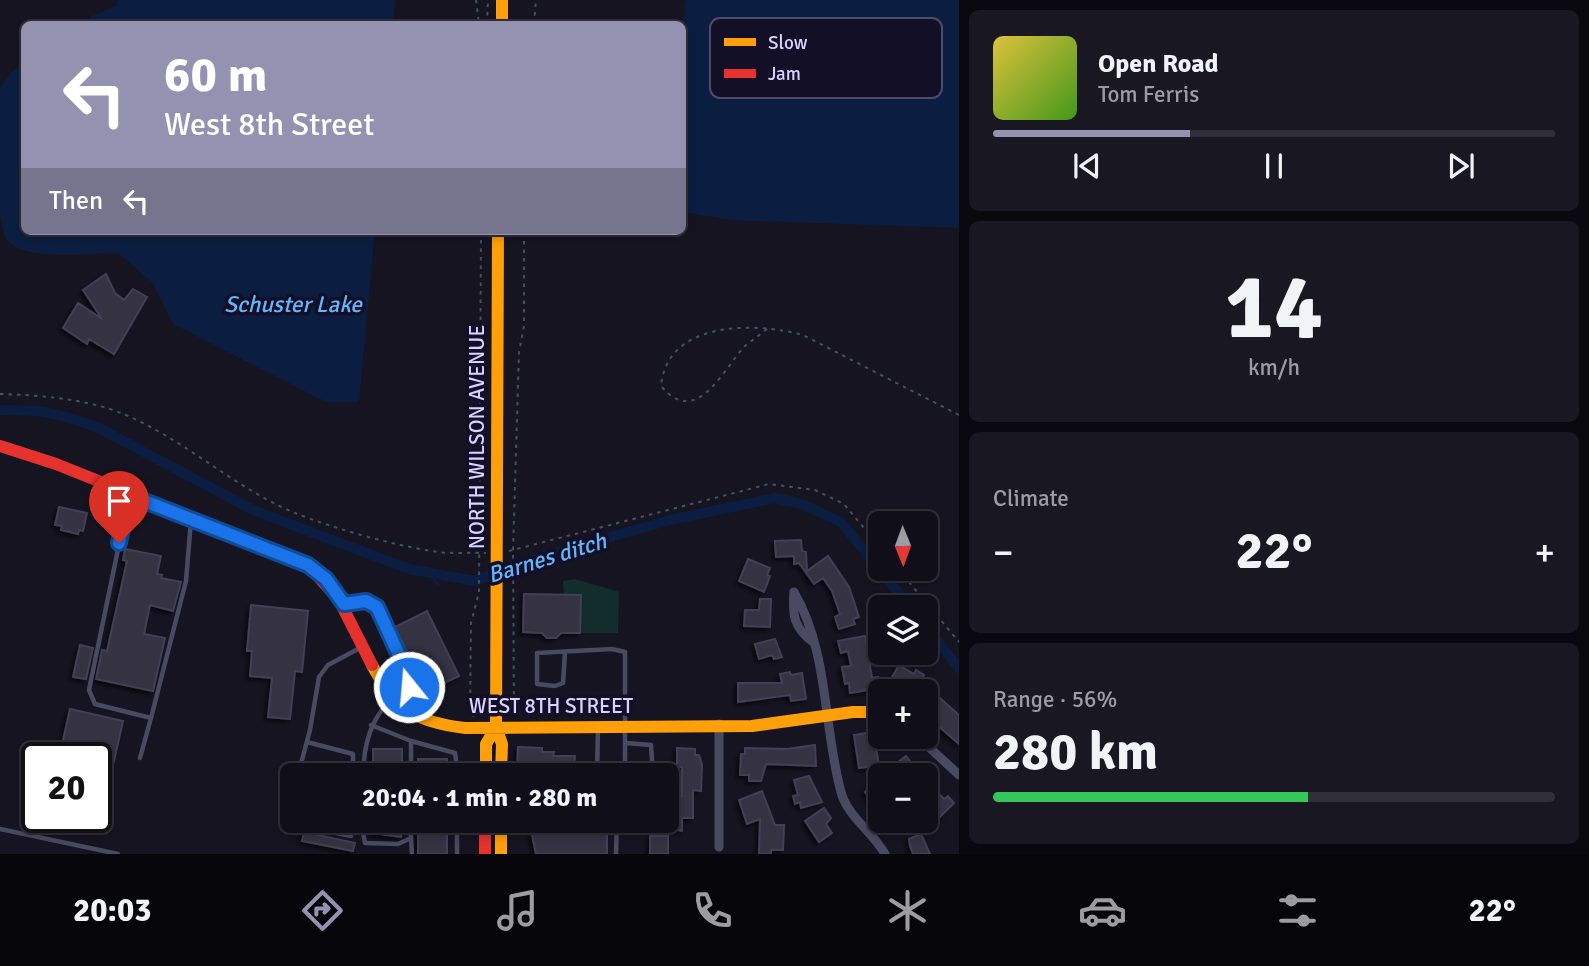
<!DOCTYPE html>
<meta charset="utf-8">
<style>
body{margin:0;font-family:Signika,sans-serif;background:#191822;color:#f1f3f6;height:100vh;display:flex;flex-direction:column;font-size:26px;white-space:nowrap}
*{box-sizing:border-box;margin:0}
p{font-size:23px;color:#9c9ca2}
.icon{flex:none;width:38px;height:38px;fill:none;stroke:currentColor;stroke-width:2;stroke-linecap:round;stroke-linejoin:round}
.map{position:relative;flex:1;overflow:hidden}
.sheet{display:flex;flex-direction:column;gap:10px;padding:10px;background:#09080e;width:630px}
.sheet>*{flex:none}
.top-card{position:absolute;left:21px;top:21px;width:665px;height:214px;border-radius:10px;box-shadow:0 4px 10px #0003,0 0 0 2px #302f38;background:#9591b1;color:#fff;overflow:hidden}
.needle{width:46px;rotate:179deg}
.tools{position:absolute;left:868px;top:511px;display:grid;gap:14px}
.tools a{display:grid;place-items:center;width:70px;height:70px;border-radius:10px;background:#100f19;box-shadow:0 4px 10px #0003,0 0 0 2px #302f38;font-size:35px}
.speed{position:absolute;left:21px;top:742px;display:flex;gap:14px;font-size:35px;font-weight:700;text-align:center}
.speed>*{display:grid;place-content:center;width:91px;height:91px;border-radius:50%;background:#100f19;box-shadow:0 4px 10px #0003,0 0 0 2px #302f38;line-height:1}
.speed .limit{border:4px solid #111;border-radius:10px;background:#fff;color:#111}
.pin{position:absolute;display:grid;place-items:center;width:60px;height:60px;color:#fff;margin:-72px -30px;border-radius:50% 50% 50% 0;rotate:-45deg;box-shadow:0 0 7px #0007}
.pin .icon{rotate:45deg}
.me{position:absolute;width:77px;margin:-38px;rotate:343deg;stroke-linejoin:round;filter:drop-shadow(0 0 5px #0008)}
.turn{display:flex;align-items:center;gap:24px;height:147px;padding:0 28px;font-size:32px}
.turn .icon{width:91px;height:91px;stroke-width:2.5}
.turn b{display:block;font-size:49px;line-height:60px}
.then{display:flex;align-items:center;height:66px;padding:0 28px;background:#0003;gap:14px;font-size:26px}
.big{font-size:52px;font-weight:700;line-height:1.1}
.sheet .card{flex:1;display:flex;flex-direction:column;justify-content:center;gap:10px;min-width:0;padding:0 24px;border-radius:10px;background:#191822}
.sheet .dial{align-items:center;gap:0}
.dial b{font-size:91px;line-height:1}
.song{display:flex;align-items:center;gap:21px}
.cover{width:84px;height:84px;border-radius:10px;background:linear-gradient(135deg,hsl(50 70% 55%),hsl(100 70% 35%))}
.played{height:7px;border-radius:4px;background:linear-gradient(90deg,#9591b1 35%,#302f38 35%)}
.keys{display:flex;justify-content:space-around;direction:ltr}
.heat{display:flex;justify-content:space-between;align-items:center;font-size:38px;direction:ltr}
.charge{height:10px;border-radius:5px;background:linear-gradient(90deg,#34c759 56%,#302f38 0)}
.trip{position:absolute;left:280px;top:763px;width:399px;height:70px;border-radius:10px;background:#100f19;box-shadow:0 4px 10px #0003,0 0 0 2px #302f38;font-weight:700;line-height:70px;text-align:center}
.dock{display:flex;height:112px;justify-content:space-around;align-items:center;background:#06060a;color:#9c9ca2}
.dock .icon{width:49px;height:49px}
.dock .current{color:#9591b1}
.dock b{font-size:32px;color:#f1f3f6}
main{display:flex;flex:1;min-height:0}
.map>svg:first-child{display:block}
.green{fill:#132c2d}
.water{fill:#0b1e41}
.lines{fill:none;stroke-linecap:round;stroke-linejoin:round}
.stream{stroke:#0b1e41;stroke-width:2.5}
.canal{stroke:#0b1e41;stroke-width:10}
.building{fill:#343243;stroke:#433f54;stroke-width:2;filter:url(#shadow)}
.path{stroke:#44505f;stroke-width:2;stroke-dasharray:3.5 5;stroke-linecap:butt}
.lane{stroke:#4a4962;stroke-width:4.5}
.street{stroke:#4a4962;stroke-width:9}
.slow{stroke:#ff9f0a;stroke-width:12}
.jam{stroke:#e5322d;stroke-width:12}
.route-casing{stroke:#114b97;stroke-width:18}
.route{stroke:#1a73e8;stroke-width:12}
.labels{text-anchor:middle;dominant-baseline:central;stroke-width:7;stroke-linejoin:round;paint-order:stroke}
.street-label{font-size:21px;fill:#d9d4ff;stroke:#130f26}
.water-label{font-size:23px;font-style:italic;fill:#62b6ff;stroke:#130f26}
.key{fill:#130f26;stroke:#4e4a67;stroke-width:2}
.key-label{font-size:19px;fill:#d9d4ff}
</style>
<main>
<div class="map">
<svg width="959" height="854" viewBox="0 0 959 854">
<defs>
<filter id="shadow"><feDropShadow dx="-3" dy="3" stdDeviation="2" flood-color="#0009"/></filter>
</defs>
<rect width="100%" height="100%" fill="#161421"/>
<path class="green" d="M 575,579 L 619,592 L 618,633 L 580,633 L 581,595 L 564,595 L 563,581 Z"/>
<path class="water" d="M 118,0 L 395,0 L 393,24 L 82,24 L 92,16 L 116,6 Z
M 686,0 L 959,0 L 959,228 L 732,220 L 683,212 L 682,31 Z
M 24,66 L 24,231 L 375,231 L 359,402 L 326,402 L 173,324 L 153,283 L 118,253 C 91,253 24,262 7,240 C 2,233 2,223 0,214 L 0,87 L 14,69 Z"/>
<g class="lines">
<path class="stream" d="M 429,573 L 439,586"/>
<path class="canal" d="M 0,410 L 40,411 L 63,416 L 97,427 L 253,510 L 409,569 L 475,581 L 534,559 L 670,520 L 775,498 L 802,504 L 841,522 L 910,607
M 926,627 L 959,668"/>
</g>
<path class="building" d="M 106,274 L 115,293 L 124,300 L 133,289 L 147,297 L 114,354 L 89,339 L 87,344 L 63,328 L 78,303 L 102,319 L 83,290 Z
M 59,507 L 87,513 L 83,531 L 79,530 L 78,534 L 61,530 L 62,526 L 55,525 Z
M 801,540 L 802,551 L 806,552 L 807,571 L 828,556 L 849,587 L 859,617 L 853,619 L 855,624 L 839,629 L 835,617 L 840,614 L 832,591 L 823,578 L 814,584 L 799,563 L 794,564 L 794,556 L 776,557 L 775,541 Z
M 125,549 L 161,556 L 157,574 L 162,575 L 161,578 L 181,582 L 173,611 L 150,605 L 144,634 L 165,638 L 153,691 L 96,679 L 102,650 L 107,651 L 127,561 L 123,560 Z
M 748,559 L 770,568 L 767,575 L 770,576 L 764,592 L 739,581 Z
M 524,594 L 581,595 L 580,633 L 561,633 L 556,638 L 547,638 L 542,633 L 523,632 Z
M 760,599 L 771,599 L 770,627 L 744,626 L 745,610 L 759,610 Z
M 251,605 L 308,611 L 302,672 L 295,671 L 290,719 L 268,717 L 272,678 L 250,676 L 252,651 L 247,651 Z
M 427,611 L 459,676 L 427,691 L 395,627 Z
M 865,636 L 872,678 L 878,677 L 880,688 L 850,693 L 849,683 L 845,684 L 842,667 L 851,666 L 848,651 L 841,653 L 838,641 Z
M 775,639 L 782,657 L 774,659 L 772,655 L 759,659 L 755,644 Z
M 80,645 L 93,648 L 86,679 L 73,677 Z
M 899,665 L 914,674 L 916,670 L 924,675 L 914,691 L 901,691 L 888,684 Z
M 790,672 L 791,675 L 802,673 L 806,699 L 791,701 L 790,695 L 738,702 L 738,683 L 782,683 L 780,674 Z
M 932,691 L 959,715 L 959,744 L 926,715 L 926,698 Z
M 70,709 L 123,721 L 111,774 L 96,771 L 96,758 L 59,758 Z
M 873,732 L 879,765 L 859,768 L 854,735 Z
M 815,745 L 816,766 L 766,764 L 761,781 L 749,781 L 749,775 L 740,775 L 741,754 L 745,754 L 745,748 L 787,749 Z
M 518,747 L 542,748 L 542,752 L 554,752 L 553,756 L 575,756 L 574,765 L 592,766 L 591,775 L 517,775 Z
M 677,748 L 695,749 L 695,755 L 699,755 L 702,765 L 701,791 L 693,790 L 693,818 L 682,818 L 682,831 L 649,823 L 667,821 L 667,796 L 682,796 L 682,767 L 677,767 Z
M 373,749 L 402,749 L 402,775 L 373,775 Z
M 906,756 L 914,766 L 924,775 L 897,775 L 904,768 L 898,762 Z
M 418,759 L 447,759 L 447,775 L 418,775 Z
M 809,776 L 822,802 L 801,808 L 800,802 L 795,804 L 793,796 L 798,795 L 794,780 Z
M 880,779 L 880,813 L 865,792 Z
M 926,781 L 944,799 L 948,796 L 954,803 L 940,817 L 926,805 Z
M 762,791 L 775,825 L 784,825 L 783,850 L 771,850 L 771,854 L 759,854 L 760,819 L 747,824 L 739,800 Z
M 824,808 L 831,818 L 826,824 L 832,833 L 819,842 L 805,821 Z
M 372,821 L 402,821 L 401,837 L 372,833 Z
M 418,821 L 447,821 L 447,854 L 418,854 Z
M 304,832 L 355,843 L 353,851 L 302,841 Z
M 537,832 L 607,834 L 607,854 L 536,854 L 532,835 Z
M 921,834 L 930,854 L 913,854 L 910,846 L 909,839 Z
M 650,836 L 668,836 L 668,854 L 650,854 Z"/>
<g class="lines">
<path class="path" d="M 476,0 L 479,24
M 487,24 L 488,0
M 534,24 L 536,0
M 767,329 C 760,335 752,340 745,346 C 723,369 697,429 661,386 C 667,320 755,322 803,335 L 959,415
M 0,394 C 36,395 75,398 110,409 C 177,432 230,486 295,513 C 335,529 396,546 438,552 C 454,554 470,552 486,553
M 509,551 L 769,484 L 815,490 L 844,504 L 880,547
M 898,569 L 959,642
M 470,712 L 483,712
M 506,712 L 514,712 L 513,551 L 519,352 L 524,326 L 524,231
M 474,717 L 470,712 L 471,623 L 479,592 L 481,231"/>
<path class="lane" d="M 129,496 L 89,690 L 95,704 L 151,718 L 186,581 L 191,520
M 345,604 L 366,602 L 377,607 L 410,679 L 409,687 C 374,707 364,737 363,775
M 565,653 L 563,683 L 555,686 L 537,684 L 537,653 L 612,649 L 625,652 L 625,775
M 371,725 L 411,741 L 411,775
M 411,741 L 455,753 L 458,775
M 307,742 L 353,754 L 353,775
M 626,743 L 651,745 L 653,775
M 140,758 L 151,718
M 298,775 L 310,730 L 319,677 L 328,665 L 360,648
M 597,775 L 598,727
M 292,790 L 284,801 L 282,822 L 351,836 L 352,821
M 361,821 L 365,843 L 398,844 L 409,839
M 410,821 L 412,854
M 0,829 L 118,854
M 457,854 L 457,821
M 616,854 L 617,821"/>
<path class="street" d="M 814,643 C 794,628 792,616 794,592 C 829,652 823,726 841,792 C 847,816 873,832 885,854
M 918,737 L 959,775
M 719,847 L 719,724"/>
<path class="slow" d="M 502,0 L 502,24
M 498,231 L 496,727 L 502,744 L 501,775
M 372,665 C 396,710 415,722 465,728 L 752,726 L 853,712 L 880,712
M 486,775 L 486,744 L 496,727
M 501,821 L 501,854"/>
<path class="jam" d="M 0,446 L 56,464 L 308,565 L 339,600 L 372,665
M 485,821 L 485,854"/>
</g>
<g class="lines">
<g class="route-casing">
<path id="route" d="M 119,543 L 129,495 L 308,565 L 326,579 L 344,604 L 366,601 L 377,607 L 410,679 L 409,687"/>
</g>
<use href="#route" class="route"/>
</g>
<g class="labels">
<g class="street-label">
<text transform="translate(477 437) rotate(-90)">NORTH WILSON AVENUE</text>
<text x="551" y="706">WEST 8TH STREET</text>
</g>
<g class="water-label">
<text x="293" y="304">Schuster Lake</text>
<text transform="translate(547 558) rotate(-17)">Barnes ditch</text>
</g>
</g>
<rect x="710" y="18" width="232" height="80" rx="10" class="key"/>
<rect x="724" y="38" width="32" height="8" fill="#ff9f0a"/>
<rect x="724" y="69" width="32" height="9" fill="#e5322d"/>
<g class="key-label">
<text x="768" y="49">Slow</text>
<text x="768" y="80">Jam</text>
</g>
</svg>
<div class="tools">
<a><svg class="needle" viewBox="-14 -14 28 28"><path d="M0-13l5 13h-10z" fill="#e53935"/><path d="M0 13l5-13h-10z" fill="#9c9ca2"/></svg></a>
<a><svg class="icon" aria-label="layers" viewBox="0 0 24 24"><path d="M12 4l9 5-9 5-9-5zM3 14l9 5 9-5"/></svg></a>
<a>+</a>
<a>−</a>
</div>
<div class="speed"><div class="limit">20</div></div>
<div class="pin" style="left:119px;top:543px;background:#d93025"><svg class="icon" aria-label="arrive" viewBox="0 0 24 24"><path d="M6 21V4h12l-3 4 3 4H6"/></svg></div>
<svg class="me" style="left:409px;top:687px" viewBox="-20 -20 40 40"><circle r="17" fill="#1a73e8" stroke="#fff" stroke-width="3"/><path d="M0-11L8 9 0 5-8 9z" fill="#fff"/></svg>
<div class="trip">20:04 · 1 min · 280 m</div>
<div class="top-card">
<div class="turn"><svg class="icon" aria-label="left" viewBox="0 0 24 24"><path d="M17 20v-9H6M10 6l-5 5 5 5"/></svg><div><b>60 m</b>West 8th Street</div></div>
<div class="then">Then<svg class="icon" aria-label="left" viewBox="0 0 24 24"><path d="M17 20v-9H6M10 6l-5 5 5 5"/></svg></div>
</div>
</div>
<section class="sheet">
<div class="card">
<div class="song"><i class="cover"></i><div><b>Open Road</b><p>Tom Ferris</p></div></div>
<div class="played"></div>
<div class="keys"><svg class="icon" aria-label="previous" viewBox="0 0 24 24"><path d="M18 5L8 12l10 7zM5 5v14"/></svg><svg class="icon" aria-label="pause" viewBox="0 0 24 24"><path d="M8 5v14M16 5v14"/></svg><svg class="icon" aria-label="next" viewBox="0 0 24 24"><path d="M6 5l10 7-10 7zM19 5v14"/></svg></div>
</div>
<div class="card dial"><b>14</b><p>km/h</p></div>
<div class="card"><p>Climate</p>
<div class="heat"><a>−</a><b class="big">22°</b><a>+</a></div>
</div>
<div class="card"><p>Range · 56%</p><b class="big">280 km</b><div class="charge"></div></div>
</section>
</main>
<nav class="dock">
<b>20:03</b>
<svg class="icon current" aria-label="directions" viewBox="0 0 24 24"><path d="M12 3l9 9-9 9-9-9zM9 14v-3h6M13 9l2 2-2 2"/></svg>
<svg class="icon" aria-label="music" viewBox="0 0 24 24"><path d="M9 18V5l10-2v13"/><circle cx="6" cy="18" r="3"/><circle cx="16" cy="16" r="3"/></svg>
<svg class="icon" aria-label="phone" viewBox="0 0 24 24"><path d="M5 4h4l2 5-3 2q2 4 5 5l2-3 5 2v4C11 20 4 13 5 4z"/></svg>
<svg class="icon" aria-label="climate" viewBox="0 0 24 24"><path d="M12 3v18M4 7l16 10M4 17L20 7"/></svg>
<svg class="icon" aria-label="car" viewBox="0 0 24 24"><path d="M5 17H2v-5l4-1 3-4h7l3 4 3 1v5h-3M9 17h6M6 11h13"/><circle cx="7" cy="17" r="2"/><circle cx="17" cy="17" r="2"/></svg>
<svg class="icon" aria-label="filters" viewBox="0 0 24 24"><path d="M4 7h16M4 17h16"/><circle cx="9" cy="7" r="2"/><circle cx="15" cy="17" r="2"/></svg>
<b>22°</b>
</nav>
